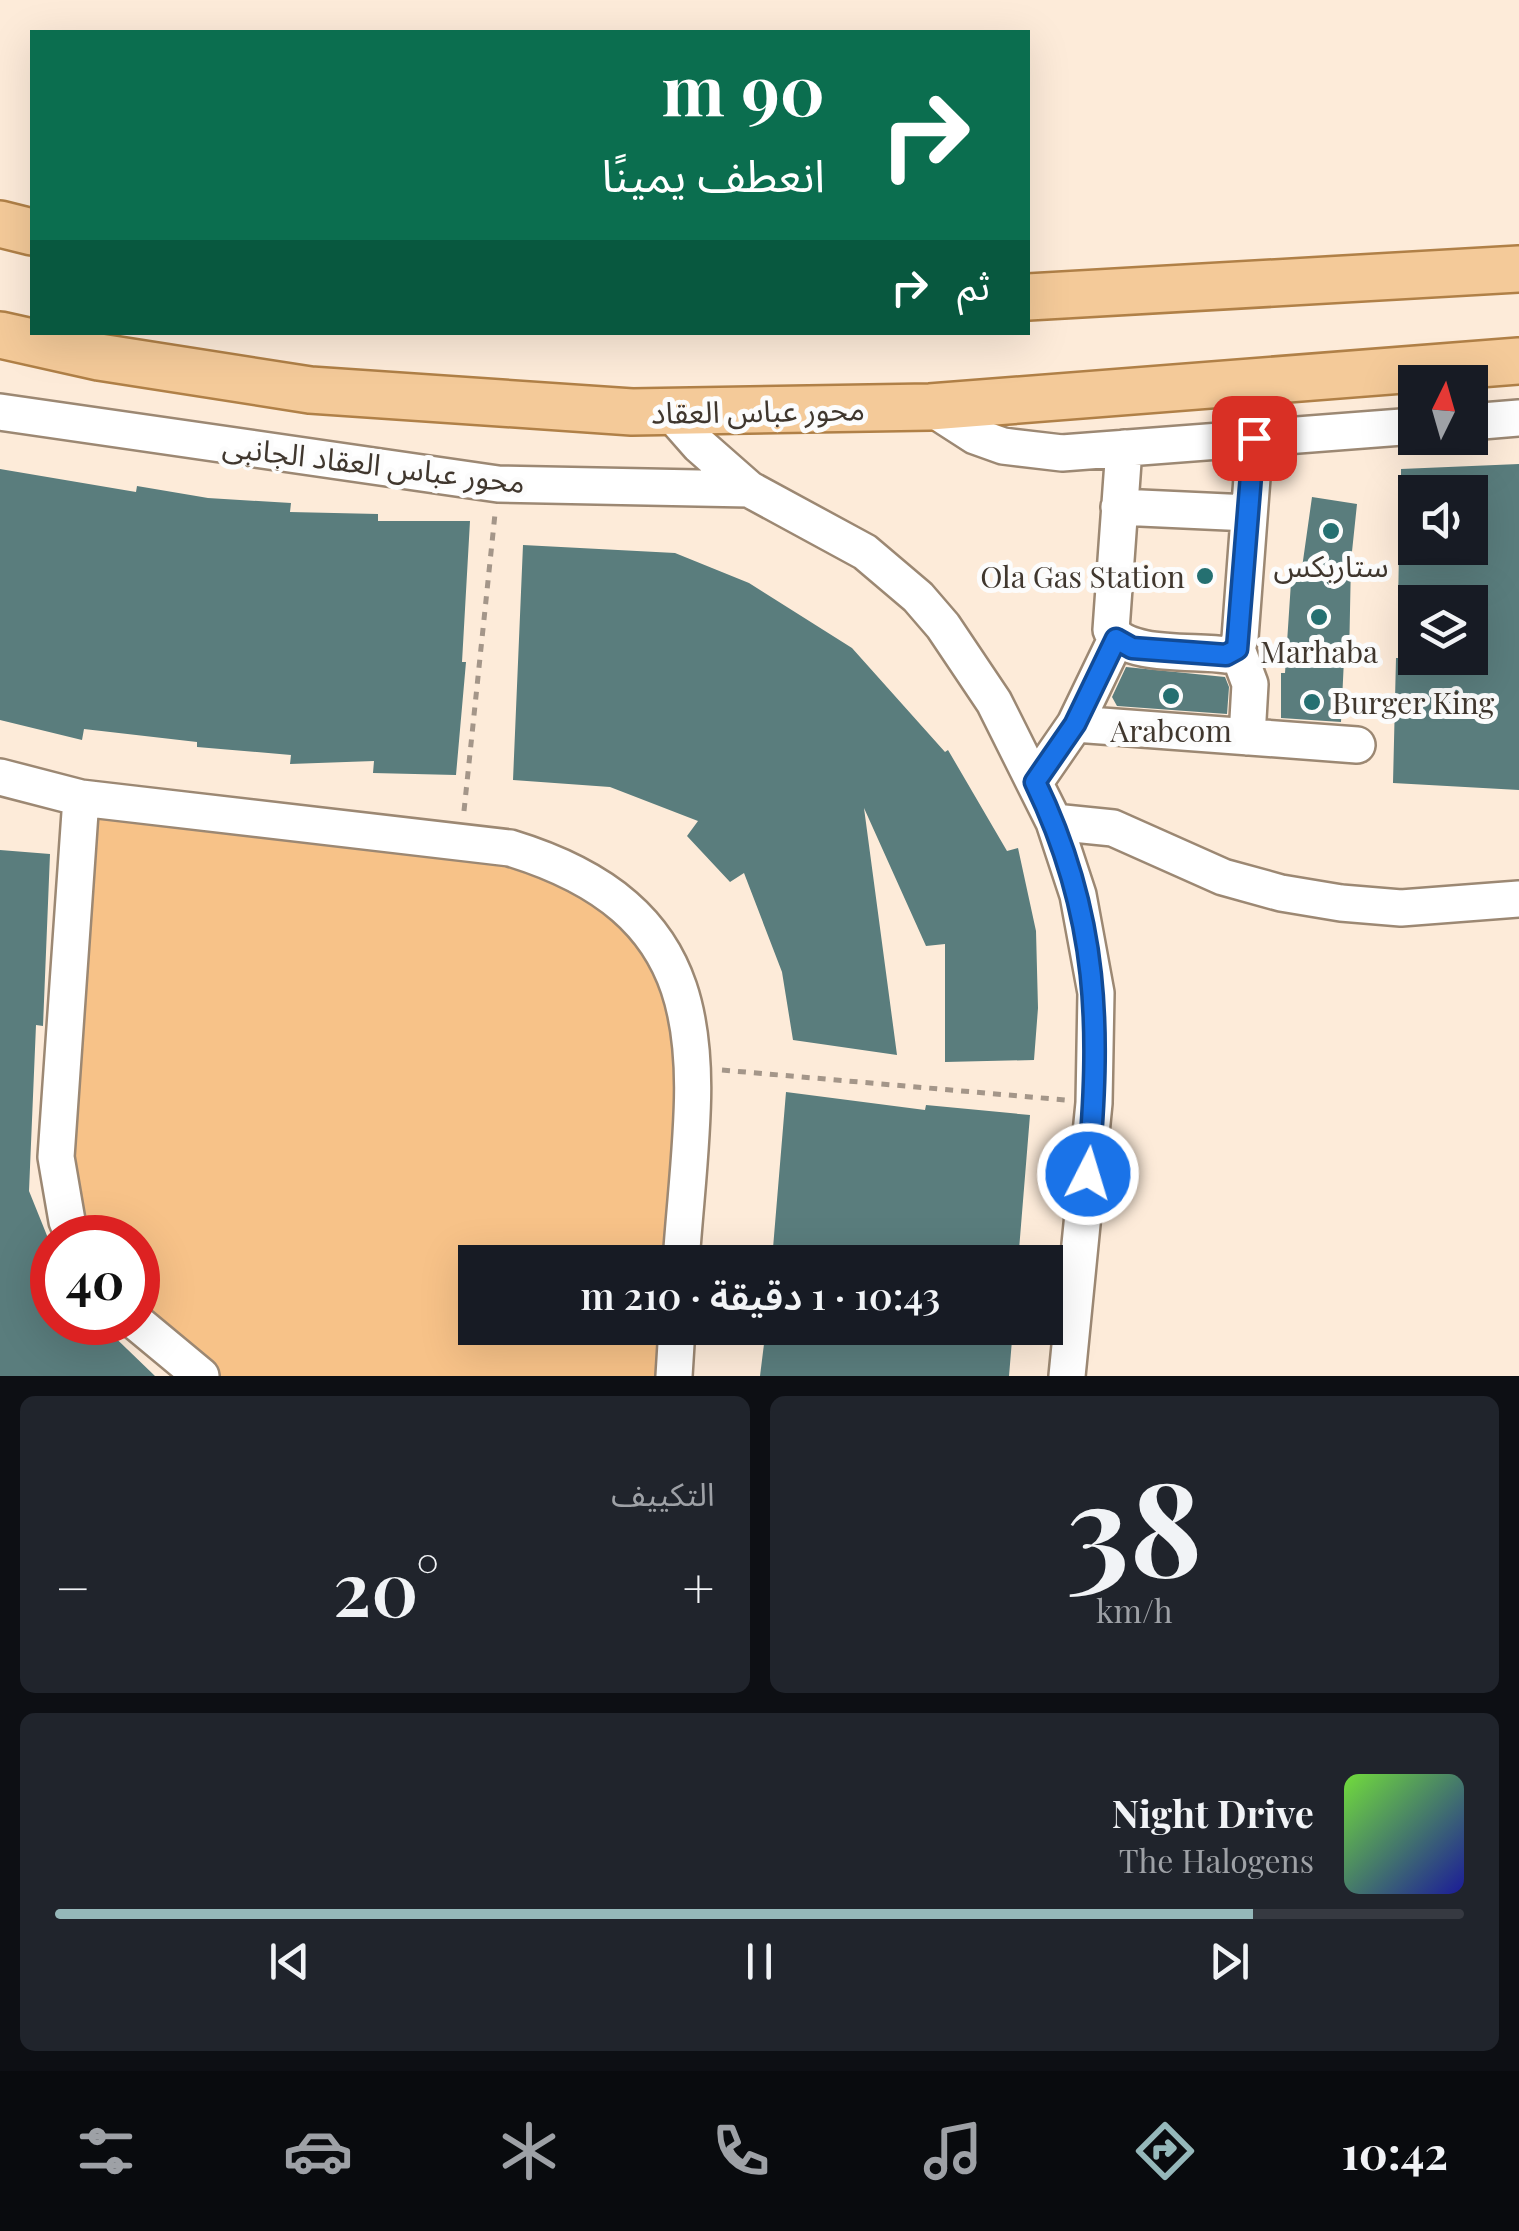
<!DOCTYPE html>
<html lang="ar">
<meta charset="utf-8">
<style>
body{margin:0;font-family:"Playfair Display","Noto Sans Arabic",serif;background:#20242c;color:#f1f3f6;direction:rtl;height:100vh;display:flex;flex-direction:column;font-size:38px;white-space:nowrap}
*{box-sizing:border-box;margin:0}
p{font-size:32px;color:#9ea1a6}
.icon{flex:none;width:55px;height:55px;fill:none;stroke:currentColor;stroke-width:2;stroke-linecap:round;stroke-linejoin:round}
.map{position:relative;height:1376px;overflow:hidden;direction:ltr}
.panel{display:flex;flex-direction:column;gap:20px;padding:20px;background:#0d0f14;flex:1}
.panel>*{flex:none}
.banner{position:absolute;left:30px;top:30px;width:1000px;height:305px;border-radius:0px;box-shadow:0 10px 40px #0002;direction:rtl;background:#0b6e4f;color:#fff;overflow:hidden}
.needle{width:65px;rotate:5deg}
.tools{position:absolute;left:1398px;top:365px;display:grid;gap:20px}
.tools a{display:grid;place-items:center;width:90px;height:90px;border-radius:0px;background:#171b24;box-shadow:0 10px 40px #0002;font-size:50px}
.speed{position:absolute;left:30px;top:1215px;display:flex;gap:20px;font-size:50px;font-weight:700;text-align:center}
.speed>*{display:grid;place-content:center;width:130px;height:130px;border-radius:50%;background:#171b24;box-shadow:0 10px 40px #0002;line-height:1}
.speed .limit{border:15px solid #d22;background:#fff;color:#111}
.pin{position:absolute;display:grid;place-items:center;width:85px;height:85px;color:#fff;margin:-42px;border-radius:20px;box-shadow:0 5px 15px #0006}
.me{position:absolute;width:110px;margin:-55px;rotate:5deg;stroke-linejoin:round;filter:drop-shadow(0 0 8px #0008)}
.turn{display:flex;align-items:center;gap:35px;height:210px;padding:0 40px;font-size:45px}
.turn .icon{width:130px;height:130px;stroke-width:2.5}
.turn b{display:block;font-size:70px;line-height:85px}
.then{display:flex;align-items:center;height:95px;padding:0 40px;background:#0003;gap:20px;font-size:38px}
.big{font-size:75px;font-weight:600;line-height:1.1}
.panel .card{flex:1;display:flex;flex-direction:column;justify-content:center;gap:15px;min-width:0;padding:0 35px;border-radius:15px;background:#20242c}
.panel .dial{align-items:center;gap:0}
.dial b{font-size:130px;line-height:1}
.song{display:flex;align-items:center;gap:30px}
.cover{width:120px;height:120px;border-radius:15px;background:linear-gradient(135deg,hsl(100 70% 55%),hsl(240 70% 35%))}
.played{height:10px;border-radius:5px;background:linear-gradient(90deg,#95b8ba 85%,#363941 85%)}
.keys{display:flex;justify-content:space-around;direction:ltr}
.heat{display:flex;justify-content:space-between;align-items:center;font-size:55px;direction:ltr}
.panel .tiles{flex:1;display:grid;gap:20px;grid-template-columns:1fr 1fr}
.card:last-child{grid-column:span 2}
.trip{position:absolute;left:458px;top:1245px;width:605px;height:100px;border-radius:0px;background:#171b24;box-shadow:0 10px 40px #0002;font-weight:600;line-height:100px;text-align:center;direction:rtl}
.tab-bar{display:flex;height:160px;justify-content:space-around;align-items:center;background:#090b0e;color:#9ea1a6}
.tab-bar .icon{width:70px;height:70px}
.tab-bar .selected{color:#95b8ba}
.tab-bar b{font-size:45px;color:#f1f3f6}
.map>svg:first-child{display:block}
.green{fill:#f7c288}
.building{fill:#5a7d7d}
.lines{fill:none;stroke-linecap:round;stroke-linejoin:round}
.minor-casing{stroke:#9c8873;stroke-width:40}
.major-casing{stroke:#b08047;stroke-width:50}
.path{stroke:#a49689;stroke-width:5;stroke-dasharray:8 8;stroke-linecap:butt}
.minor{stroke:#fff;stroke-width:35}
.major{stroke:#f4ca99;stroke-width:45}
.route-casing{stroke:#114b97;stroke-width:25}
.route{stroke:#1a73e8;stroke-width:18}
.poi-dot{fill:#257071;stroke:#fcfcfc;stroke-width:4}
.labels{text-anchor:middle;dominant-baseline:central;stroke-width:10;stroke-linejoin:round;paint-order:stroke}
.street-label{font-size:30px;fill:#40372e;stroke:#fcfcfc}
.poi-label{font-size:30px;fill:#40372e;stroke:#fcfcfc}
</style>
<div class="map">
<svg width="1519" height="1376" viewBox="0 0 1519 1376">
<rect width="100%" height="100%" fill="#fdebd9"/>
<path class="green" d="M 81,798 L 560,863 L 672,968 L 681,1262 L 475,1262 L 475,1328 L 677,1328 L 674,1376 L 201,1376 L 138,1322 L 138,1238 L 74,1238 L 67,1221 Z"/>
<path class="building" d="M 1519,464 L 1519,790 L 1393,783 L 1396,658 L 1470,658 L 1470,602 L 1398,602 L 1399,548 L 1470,548 L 1470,492 L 1401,492 L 1401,469 Z
M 0,469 L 136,492 L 137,486 L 208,498 L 291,503 L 290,512 L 378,514 L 378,521 L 470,521 L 462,662 L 466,662 L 456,775 L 373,773 L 374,761 L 290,764 L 291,755 L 197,747 L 197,742 L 84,729 L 82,740 L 0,720 Z
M 1312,497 L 1357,504 L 1351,561 L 1349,660 L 1344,659 L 1341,722 L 1281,718 L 1281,673 L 1285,673 L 1291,582 L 1300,582 Z
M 523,545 L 675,553 L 749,583 L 852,648 L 945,752 L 948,750 L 1007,851 L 1018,848 L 1036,931 L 1038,1008 L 1034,1060 L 945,1062 L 945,944 L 926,946 L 864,808 L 897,1055 L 793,1040 L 782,972 L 744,873 L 730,882 L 687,836 L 698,821 L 610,787 L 513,780 Z
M 1126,667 L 1225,677 L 1229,687 L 1227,714 L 1117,706 L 1112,697 Z
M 0,850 L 50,854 L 43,1026 L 36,1025 L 29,1191 L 52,1248 L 52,1322 L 99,1322 L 155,1376 L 0,1376 Z
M 786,1092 L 925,1110 L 926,1105 L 1030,1115 L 1018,1262 L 911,1262 L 912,1257 L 773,1248 Z
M 766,1328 L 1013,1328 L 1009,1376 L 760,1376 Z"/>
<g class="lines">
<g class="minor-casing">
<path id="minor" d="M 930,407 L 975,436 L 1003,446 L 1062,453 L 1415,426
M 0,412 L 498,484 L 749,489
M 670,412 L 699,445 L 749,489 L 865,552 L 918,597 L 943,626 L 994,702 L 1054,822 L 1078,895 L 1096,993 L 1094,1103 L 1067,1376
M 1470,422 L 1519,418
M 1124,448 L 1111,630 C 1127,658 1196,650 1226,655 L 1237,649 L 1240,638 L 1255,438
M 1119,507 L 1249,513
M 1237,649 L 1250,684 L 1247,737
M 1075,724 L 1357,745
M 0,777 L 81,798 L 510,848 C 736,917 694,1074 681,1262
M 1035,782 L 1075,724 L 1116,639
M 1054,822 L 1113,828 L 1223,877 L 1281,893 L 1341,903 L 1401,908 L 1519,899
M 74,1238 L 67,1221 L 56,1157 L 81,798
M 136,1322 L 201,1376
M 674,1376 L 677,1328"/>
</g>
<g class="major-casing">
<path id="major" d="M 0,224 L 32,232
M 1028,297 L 1519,269
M 0,335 L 99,357 L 310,390 L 632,412 L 930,407 L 1519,361"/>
</g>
<path class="path" d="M 464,811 L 495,514
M 722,1070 L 1065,1100"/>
<use href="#minor" class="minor"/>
<use href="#major" class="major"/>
</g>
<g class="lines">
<g class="route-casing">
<path id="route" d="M 1088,1174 C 1101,1029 1100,917 1035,782 L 1075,724 L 1116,639 L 1132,648 L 1226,655 L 1237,649 L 1254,438"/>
</g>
<use href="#route" class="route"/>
</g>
<g class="poi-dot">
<circle cx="1331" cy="531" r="10"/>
<circle cx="1205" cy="576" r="10"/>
<circle cx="1319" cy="617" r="10"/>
<circle cx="1171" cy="696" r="10"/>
<circle cx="1312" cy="702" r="10"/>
</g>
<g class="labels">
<g class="street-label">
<text transform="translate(758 410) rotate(-1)">محور عباس العقاد</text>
<text transform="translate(374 463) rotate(7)">محور عباس العقاد الجانبى</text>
</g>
<g class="poi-label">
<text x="1331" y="565">ستاربكس</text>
<text x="1185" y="576" text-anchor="end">Ola Gas Station</text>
<text x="1319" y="651">Marhaba</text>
<text x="1332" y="702" text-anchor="start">Burger King</text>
<text x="1171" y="730">Arabcom</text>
</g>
</g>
</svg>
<div class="tools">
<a><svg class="needle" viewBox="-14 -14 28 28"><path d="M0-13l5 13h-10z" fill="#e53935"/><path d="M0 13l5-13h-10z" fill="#9ea1a6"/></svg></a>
<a><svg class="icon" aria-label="sound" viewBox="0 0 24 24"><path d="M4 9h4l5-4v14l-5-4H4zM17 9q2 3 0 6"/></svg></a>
<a><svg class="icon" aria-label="layers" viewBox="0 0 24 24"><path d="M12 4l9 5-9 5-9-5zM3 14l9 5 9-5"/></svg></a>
</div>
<div class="speed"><div class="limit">40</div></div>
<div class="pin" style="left:1254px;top:438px;background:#d93025"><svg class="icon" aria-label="arrive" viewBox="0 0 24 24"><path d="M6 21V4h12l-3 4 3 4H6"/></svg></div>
<svg class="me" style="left:1088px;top:1174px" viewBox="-20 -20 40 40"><circle r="17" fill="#1a73e8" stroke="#fff" stroke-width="3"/><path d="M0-11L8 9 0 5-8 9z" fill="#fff"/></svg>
<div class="trip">10:43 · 1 دقيقة · 210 m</div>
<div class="banner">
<div class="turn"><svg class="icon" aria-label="right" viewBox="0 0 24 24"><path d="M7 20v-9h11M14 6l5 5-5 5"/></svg><div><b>90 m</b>انعطف يمينًا</div></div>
<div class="then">ثم<svg class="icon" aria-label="right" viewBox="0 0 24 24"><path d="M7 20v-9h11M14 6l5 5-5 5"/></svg></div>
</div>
</div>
<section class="panel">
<div class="tiles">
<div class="card dial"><b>38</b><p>km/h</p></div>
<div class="card"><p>التكييف</p>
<div class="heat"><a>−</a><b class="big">20°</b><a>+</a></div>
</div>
<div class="card">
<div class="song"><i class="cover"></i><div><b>Night Drive</b><p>The Halogens</p></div></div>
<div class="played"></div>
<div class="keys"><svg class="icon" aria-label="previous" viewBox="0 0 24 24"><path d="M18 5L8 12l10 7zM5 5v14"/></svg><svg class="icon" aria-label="pause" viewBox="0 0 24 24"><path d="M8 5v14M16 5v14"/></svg><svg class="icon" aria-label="next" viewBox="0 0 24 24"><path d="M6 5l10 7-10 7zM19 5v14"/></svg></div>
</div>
</div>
</section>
<nav class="tab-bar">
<b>10:42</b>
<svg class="icon selected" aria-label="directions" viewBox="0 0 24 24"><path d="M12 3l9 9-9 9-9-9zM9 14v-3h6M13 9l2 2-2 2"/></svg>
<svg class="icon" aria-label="music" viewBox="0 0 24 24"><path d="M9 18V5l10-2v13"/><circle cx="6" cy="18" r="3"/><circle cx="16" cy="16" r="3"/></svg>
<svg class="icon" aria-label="phone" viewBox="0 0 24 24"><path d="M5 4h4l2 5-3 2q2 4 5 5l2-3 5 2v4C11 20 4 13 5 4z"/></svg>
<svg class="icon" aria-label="climate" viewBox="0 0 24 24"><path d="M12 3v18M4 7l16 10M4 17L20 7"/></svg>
<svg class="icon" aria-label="car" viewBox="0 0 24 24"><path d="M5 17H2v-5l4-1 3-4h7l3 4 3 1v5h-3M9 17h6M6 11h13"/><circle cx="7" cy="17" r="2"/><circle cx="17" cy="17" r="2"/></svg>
<svg class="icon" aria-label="filters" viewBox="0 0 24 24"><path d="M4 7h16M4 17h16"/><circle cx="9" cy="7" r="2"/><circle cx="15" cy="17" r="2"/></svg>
</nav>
